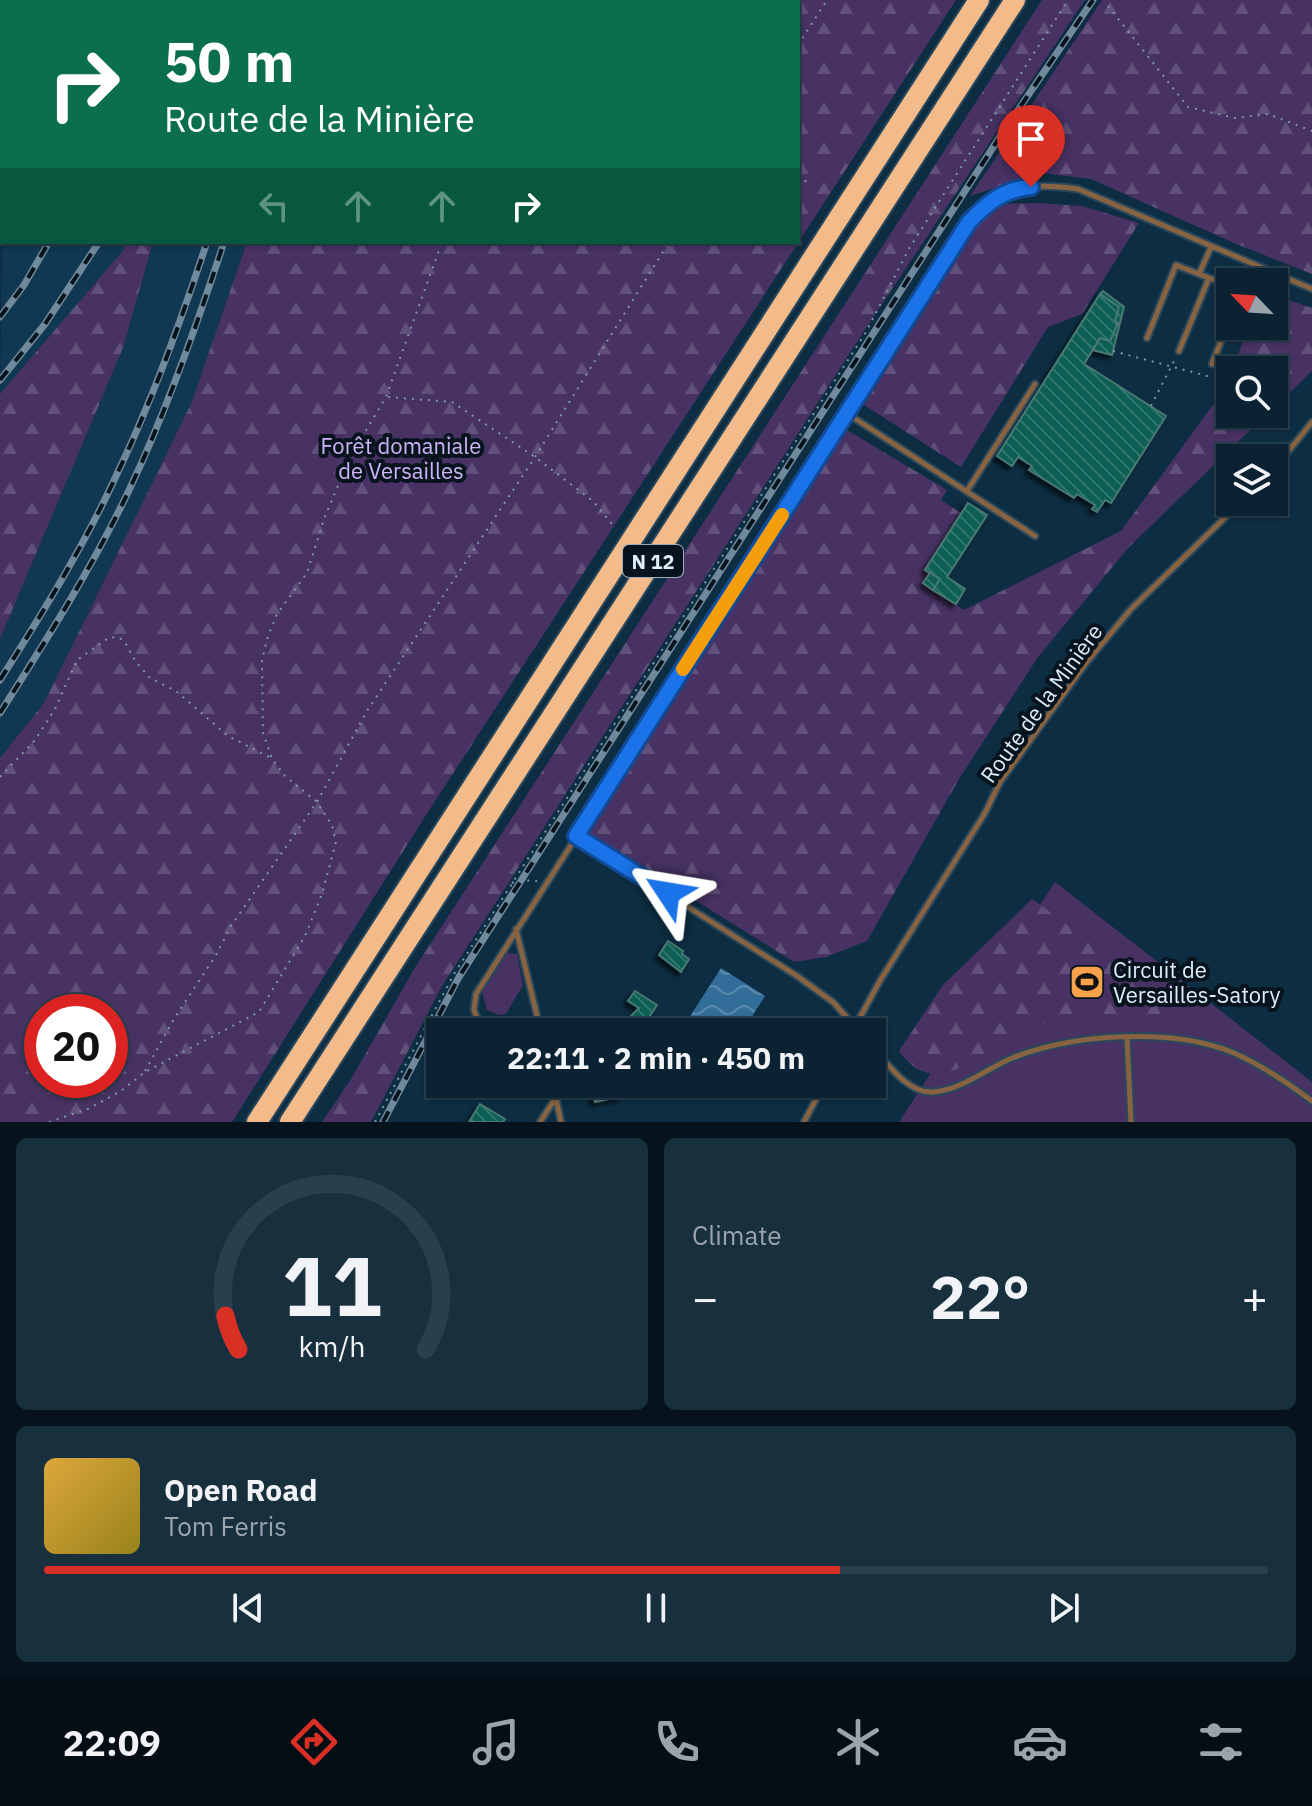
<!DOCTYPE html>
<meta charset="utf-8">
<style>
body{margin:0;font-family:"IBM Plex Sans",sans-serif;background:#182f3e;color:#f1f3f6;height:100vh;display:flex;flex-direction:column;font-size:30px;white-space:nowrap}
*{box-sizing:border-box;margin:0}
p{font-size:26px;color:#99a4ac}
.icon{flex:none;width:44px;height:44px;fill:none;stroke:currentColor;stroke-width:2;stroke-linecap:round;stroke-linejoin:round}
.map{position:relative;height:1122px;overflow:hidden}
.panel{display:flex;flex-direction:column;gap:16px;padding:16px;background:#06131c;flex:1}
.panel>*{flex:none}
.top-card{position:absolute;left:0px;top:0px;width:800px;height:244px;box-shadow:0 2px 6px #0004,0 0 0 2px #2a3f4d;background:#0b6e4f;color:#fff;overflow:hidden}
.needle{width:52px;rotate:295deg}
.buttons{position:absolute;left:1216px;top:268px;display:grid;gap:16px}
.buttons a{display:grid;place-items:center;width:72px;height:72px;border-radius:0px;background:#0a2232;box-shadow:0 2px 6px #0004,0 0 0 2px #2a3f4d;font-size:40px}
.speed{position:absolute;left:24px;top:994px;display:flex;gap:16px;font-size:40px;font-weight:700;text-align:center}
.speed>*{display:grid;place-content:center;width:104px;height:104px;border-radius:50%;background:#0a2232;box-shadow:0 2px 6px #0004,0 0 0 2px #2a3f4d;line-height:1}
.speed .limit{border:12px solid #d22;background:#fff;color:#111}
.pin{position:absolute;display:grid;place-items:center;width:68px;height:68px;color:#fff;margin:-82px -34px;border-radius:50% 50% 50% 0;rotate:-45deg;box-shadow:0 0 8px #0007}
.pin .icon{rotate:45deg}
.me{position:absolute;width:88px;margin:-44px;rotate:303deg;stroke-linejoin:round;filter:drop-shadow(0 0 6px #0008)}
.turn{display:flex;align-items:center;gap:28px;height:168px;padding:0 32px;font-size:36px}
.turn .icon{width:104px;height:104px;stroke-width:2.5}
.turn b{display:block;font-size:56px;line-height:68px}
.lanes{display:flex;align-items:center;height:76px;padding:0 32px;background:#0003;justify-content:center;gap:40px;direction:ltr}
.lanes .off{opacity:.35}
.big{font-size:60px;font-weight:700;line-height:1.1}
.panel .tile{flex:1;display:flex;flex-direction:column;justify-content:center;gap:12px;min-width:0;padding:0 28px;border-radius:12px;background:#182f3e}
.panel .dial{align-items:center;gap:0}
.dial svg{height:208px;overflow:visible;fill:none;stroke:#2a3f4d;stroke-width:7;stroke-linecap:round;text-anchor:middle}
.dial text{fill:#f1f3f6;stroke:none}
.song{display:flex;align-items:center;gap:24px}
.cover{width:96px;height:96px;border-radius:12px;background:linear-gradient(135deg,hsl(40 70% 55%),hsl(50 70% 35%))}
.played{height:8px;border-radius:4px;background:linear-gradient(90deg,#d93025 65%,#2a3f4d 65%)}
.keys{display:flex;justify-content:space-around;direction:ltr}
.heat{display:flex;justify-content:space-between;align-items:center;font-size:44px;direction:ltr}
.panel .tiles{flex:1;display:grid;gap:16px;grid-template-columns:1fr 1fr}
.tile:last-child{grid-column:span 2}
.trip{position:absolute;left:426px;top:1018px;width:460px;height:80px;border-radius:0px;background:#0a2232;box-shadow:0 2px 6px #0004,0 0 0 2px #2a3f4d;font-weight:700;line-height:80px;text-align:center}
.menu{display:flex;height:128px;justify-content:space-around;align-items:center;background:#040e14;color:#99a4ac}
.menu .icon{width:56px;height:56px}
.menu .on{color:#d93025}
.menu b{font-size:36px;color:#f1f3f6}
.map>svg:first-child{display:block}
.built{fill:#103852}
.grass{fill:#473263}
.forest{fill:url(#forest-firs);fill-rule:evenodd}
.water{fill:url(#water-waves)}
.building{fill:url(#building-back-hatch);stroke:#487971;stroke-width:2;filter:url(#shadow)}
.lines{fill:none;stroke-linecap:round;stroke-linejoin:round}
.lane-casing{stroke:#2a485c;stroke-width:9}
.highway-casing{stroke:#2a485c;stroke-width:24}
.path{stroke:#7f97a8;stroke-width:2;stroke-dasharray:2 6;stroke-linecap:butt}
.lane{stroke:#886341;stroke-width:5}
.highway{stroke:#f3bb89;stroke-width:20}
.rail-casing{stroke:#70899b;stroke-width:7}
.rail{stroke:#07141e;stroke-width:4;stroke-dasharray:12;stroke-linecap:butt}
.route-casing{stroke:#114b97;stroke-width:20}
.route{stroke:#1a73e8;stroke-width:14}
.slow{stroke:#f59e0b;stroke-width:14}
.labels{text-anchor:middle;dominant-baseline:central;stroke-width:8;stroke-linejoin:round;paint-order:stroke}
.shield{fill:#07141e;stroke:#9dadba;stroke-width:2}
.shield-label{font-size:20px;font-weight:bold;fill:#ddeffd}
.park-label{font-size:22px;fill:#cfb4f7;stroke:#07141e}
.street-label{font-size:22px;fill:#ddeffd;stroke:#07141e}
.poi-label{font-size:22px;fill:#ddeffd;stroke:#07141e;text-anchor:start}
</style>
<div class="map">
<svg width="1312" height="1122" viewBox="0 0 1312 1122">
<defs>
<pattern id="forest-firs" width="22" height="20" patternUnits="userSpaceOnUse" patternTransform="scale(2)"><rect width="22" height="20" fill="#473263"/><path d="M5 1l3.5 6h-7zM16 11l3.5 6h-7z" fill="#61507a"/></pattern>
<pattern id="water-waves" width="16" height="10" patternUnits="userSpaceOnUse" patternTransform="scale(2)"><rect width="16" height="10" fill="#336e9a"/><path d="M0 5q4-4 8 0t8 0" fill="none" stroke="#5a8aae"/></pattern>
<pattern id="building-back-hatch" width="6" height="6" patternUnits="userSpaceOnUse" patternTransform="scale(2)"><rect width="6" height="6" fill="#0d5f55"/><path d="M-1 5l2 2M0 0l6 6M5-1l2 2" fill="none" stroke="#30766e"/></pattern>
<filter id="shadow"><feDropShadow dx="-4" dy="4" stdDeviation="2" flood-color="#0009"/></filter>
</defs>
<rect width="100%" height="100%" fill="#0d2d42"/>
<path class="built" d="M 26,0 L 320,0 L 26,2 Z
M 2,239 L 2,242 L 127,242 L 122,252 L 0,394 Z
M 153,242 L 247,242 L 191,404 L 44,703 L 0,758 L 0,639 L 123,348 Z"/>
<path class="grass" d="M 0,0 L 26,0 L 2,2 L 0,244 Z
M 1055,882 L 1312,1082 L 1312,1122 L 899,1122 Z
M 506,953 L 517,954 L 523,985 L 506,1014 L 498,1015 L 487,1010 L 482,992 Z"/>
<path class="forest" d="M 320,0 L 956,0 L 426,815 L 232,1122 L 0,1122 L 0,758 L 44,703 L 191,404 L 247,242 L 798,242 L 798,2 L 319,2 ZM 110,1012 L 110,1080 L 42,1080 L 42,1012 Z
M 1042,0 L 1085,0 L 864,331 L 442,986 L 371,1122 L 322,1122 L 351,1079 L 416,966 Z
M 1102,0 L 1312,0 L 1312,274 L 1234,243 L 1091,179 L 1041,173 L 970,196 Z
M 1038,203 L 1082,206 L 1139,223 L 1082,314 L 1048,327 L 961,467 L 864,405 L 985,215 L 1003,204 Z
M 127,242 L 153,242 L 123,348 L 0,639 L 0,394 L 122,252 Z
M 1274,295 L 1312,308 L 1312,371 L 1274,408 L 1274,370 L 1232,370 L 1249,326 L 1274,326 Z
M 1230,376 L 1230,414 L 1267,414 L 1129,547 L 1038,657 L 959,779 L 867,941 L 826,957 L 794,962 L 589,834 L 847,430 L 947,490 L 941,500 L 961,513 L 925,569 L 930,573 L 923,583 L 964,610 L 1121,531 L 1226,387 Z
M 1032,899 L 1203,1022 C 1162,1017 1097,1010 1057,1020 C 1040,1024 1020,1033 1005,1041 C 970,1061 932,1098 899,1051 L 943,985 Z"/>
<path class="water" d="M 721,968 L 765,996 L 742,1032 L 680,1032 Z"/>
<path class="building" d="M 1103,291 L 1124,307 L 1112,355 L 1093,350 L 1100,338 L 1110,341 L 1118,323 L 1115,321 L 1119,307 L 1100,294 Z
M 1100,294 L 1119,307 L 1115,321 L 1118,323 L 1110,341 L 1100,338 L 1084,364 L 1166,416 L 1111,503 L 1105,500 L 1097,512 L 1092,509 L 1095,505 L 1077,494 L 1074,498 L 1029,470 L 1032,466 L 1018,457 L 1012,466 L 997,456 Z
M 968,503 L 987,515 L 947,577 L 965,589 L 956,604 L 933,590 L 940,579 L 925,570 Z
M 930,573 L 940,579 L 933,590 L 923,583 Z
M 668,941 L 683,951 L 682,954 L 689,959 L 681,972 L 659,955 Z
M 635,991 L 657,1005 L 642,1028 L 628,1019 L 639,1008 L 628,1001 Z
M 591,1084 L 620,1084 L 623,1096 L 595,1102 Z
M 480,1104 L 505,1119 L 503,1122 L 469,1122 Z"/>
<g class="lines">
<g class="lane-casing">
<path id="lane" d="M 1199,274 L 1230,286
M 1147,338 L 1176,265 L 1199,274 L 1211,247
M 1179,351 L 1209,278
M 1212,364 L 1230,319
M 848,414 L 1035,536
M 1274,469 L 1312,422
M 967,491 L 1035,384
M 576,836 L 797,976 L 833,1002 L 860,1032
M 516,929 L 541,1032
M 539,1022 L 498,1032 L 480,1026 L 474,1010 L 476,994 L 969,222 C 1004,186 1029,182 1078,189 L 1312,289
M 852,1032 L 881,979 L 985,813 L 1000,782 L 1086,663 L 1131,609 L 1241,502
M 1127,1038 L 1131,1122
M 872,1046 C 887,1063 908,1094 933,1092 C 962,1090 986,1069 1012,1058 C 1073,1034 1172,1027 1234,1053 C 1261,1065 1288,1083 1312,1101
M 553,1084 L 561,1122
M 540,1122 L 555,1099
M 804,1122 L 824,1084"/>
</g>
<g class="highway-casing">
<path id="highway" d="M 257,1122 L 979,0
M 290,1122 L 1015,0"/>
</g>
<path class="path" d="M 470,2 L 470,0
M 1108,6 L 1188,107 L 1235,118 L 1268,114 L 1312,131
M 798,45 L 827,0
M 798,176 L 810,184
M 1113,351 L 1207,376 L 1208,372
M 388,397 L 452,402 L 535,457 L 593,501 L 612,524
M 1151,406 L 1174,361
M 0,777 L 35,740 L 55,709 L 77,660 L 110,637 L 120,638 L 126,644 L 136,662 L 150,678 L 176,691 L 228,736 L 271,758
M 512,883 L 518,880 L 537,881
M 145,1071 L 174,1019 L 216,955 L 231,926 L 317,802 L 367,711 L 535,457 L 669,242
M 49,1122 L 88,1109 L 121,1091 L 145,1072 L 259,1012 L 305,936 L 322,894 L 336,842 L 332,825 L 317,802 L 285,776 L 272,759 L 263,733 L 262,661 L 267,639 L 277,614 L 307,573 L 324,519 L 350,457 L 386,397 L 442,242
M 375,1122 L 454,974 L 866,332 L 910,247 L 1068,0"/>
<use href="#lane" class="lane"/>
<use href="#highway" class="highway"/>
<g class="rail-casing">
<path id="rail" d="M 122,2 L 122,0
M 206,2 L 207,0
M 271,2 L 271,0
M 296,2 L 296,0
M 0,317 L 24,285 L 49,242
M 0,380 L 45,324 L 99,242
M 0,680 C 42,614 84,546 117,474 C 153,399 181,321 207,242
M 0,713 C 47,639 94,565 131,486 C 168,407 197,325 224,242
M 383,1122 L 459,977 L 1001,135 L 1093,0"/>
</g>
<use href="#rail" class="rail"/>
</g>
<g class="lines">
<g class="route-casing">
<path id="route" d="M 668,893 L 576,836 L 969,222 C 987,203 1004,189 1031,187"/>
</g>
<use href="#route" class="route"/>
<path class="slow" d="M 683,669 L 782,515"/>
</g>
<defs>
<g id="stadium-square" transform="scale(1.8)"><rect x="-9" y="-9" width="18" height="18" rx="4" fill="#f7a14a" stroke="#07141e"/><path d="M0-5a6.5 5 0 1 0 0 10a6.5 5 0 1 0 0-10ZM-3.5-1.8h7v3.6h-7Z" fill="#111"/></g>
</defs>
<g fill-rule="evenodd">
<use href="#stadium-square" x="1087" y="982"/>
</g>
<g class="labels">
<rect class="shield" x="623" y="545" width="60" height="32" rx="6"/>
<g class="shield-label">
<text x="653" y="561">N 12</text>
</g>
<g class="park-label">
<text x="401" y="445">Forêt domaniale<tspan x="401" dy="25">de Versailles</tspan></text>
</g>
<g class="street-label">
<text transform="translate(1041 703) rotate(-54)">Route de la Minière</text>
</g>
<g class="poi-label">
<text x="1113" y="969">Circuit de<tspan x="1113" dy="25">Versailles-Satory</tspan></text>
</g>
</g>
</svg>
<div class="buttons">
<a><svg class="needle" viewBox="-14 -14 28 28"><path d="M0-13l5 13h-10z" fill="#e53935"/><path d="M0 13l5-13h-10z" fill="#99a4ac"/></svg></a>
<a><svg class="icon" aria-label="search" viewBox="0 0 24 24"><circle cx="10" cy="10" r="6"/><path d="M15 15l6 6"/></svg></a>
<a><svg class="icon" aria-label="layers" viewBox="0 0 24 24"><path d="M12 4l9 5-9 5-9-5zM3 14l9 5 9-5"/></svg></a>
</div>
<div class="speed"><div class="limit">20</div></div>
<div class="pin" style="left:1031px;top:187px;background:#d93025"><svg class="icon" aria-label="arrive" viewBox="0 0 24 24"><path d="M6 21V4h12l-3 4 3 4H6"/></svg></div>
<svg class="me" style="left:668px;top:893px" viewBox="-20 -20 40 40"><path d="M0-17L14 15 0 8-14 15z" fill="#1a73e8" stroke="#fff" stroke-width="4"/></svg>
<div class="trip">22:11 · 2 min · 450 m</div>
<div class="top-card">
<div class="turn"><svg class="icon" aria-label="right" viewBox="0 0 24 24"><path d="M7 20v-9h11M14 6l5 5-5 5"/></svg><div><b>50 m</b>Route de la Minière</div></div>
<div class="lanes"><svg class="icon off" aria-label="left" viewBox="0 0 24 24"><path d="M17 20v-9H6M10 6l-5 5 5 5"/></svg><svg class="icon off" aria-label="ahead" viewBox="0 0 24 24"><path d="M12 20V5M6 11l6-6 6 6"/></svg><svg class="icon off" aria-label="ahead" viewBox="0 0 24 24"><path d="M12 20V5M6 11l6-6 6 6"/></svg><svg class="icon" aria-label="right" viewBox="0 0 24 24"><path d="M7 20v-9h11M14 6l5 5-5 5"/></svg></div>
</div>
</div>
<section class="panel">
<div class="tiles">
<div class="tile dial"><svg viewBox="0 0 100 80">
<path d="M14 69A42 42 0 1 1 86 69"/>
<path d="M14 69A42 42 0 0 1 9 56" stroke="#d93025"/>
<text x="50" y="56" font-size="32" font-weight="700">11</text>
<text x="50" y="72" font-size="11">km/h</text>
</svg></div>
<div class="tile"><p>Climate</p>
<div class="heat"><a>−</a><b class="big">22°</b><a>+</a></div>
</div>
<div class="tile">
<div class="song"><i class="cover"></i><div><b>Open Road</b><p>Tom Ferris</p></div></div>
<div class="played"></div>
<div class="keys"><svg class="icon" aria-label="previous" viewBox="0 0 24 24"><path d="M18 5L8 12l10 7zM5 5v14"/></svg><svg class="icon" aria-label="pause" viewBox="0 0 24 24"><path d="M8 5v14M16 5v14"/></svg><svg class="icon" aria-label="next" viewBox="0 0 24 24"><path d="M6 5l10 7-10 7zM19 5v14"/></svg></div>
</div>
</div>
</section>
<nav class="menu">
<b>22:09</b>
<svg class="icon on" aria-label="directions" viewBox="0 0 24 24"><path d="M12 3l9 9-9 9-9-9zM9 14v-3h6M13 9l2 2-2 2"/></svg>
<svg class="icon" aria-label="music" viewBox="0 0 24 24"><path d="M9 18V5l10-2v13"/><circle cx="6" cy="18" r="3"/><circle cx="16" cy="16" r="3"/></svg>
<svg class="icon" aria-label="phone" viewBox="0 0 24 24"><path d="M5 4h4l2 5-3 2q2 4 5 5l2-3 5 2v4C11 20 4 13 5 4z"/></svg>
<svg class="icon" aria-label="climate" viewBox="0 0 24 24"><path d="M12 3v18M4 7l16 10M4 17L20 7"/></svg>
<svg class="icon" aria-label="car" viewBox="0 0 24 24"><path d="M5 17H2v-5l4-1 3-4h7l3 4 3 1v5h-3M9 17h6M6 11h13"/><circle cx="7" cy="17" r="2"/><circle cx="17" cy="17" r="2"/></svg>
<svg class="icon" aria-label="filters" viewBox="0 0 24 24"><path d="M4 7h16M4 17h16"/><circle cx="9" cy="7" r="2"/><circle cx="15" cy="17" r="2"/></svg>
</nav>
